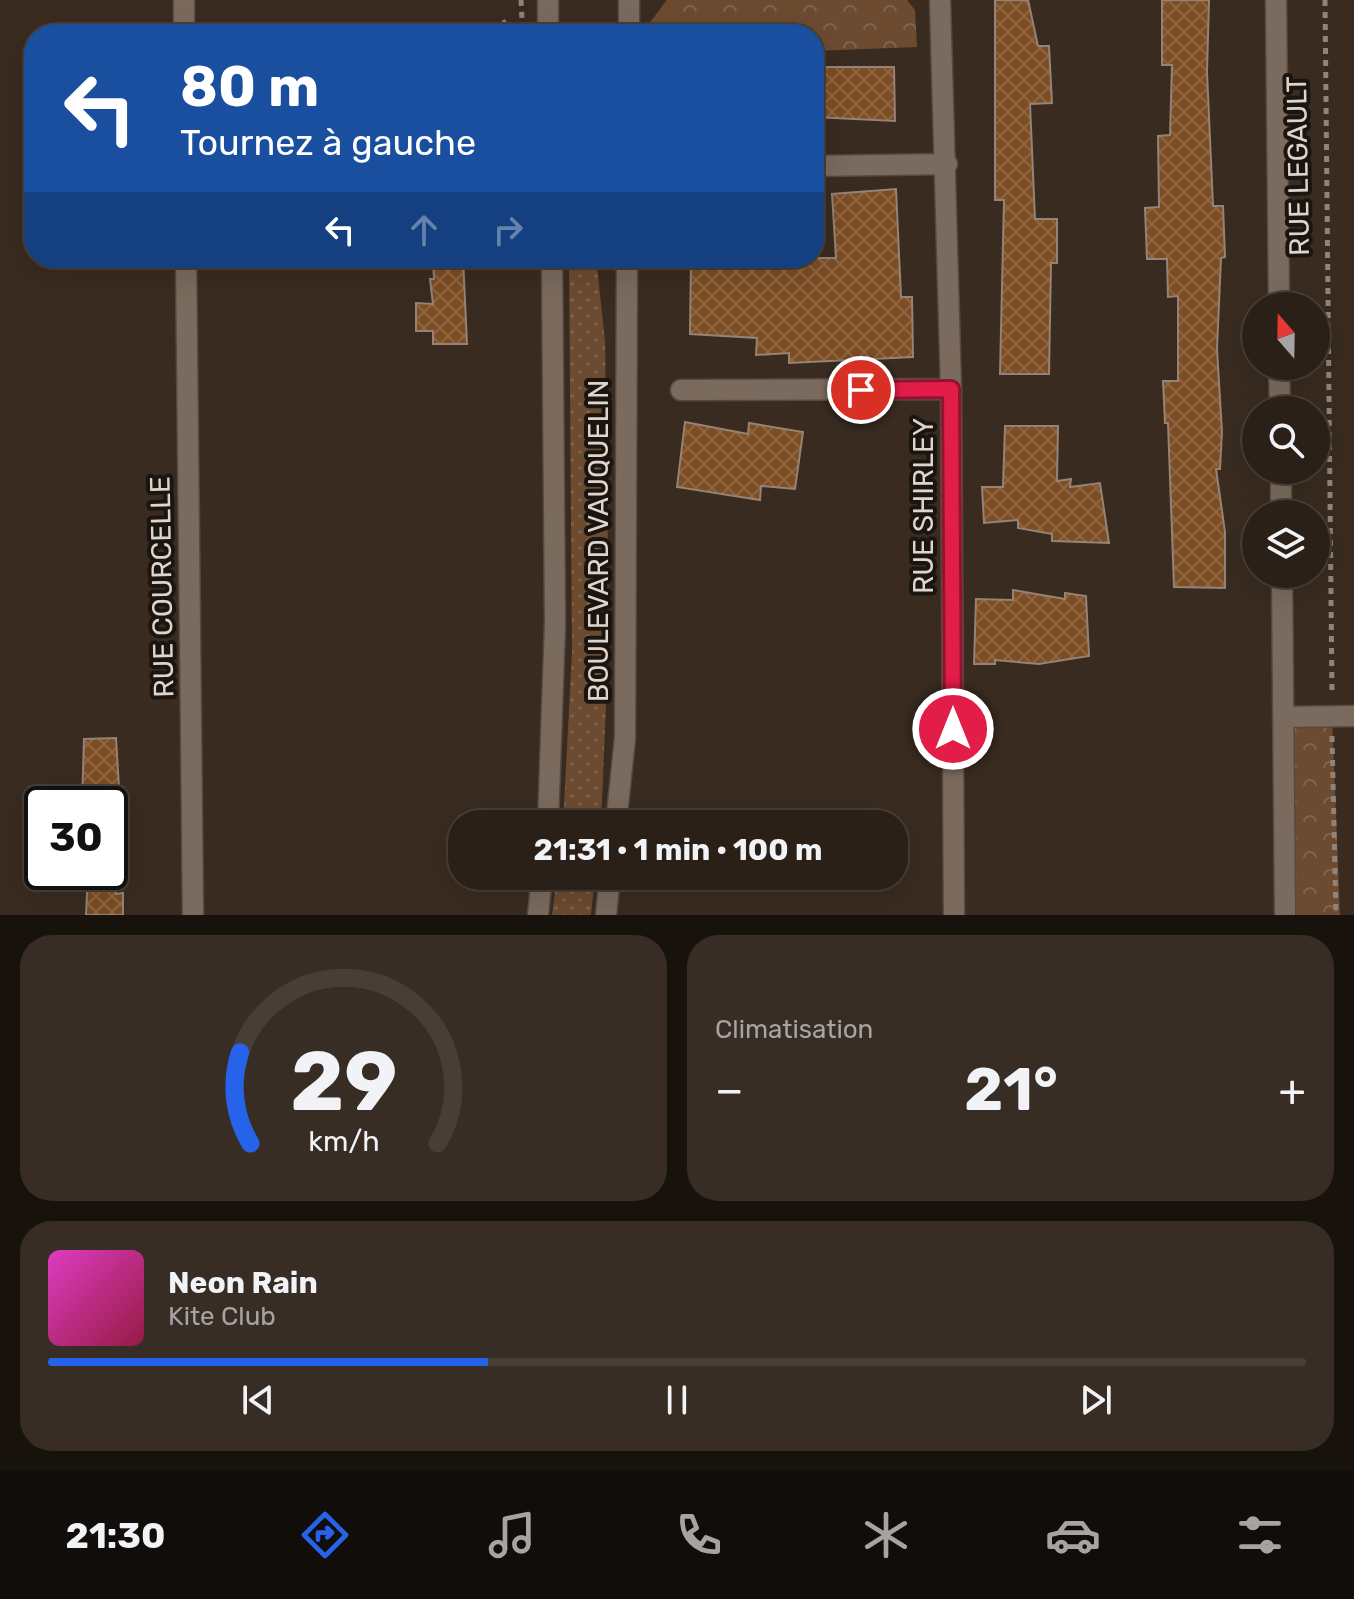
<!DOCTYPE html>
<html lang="fr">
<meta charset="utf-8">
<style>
body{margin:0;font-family:Rubik,sans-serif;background:#372d25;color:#f1f3f6;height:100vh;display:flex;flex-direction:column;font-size:30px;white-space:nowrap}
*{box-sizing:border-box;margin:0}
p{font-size:26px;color:#a6a3a2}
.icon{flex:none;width:44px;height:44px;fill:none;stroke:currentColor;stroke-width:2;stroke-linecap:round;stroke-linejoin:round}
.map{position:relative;height:915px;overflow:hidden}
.panel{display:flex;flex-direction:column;gap:20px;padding:20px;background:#18120d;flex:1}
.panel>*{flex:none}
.guide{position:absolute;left:24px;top:24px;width:800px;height:244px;border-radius:32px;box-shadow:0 8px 32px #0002,0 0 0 2px #473e37;background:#1a4fa0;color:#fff;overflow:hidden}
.needle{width:52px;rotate:340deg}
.tools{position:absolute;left:1242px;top:292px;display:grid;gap:16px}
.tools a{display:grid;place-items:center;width:88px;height:88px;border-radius:50%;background:#2b2018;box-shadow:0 8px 32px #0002,0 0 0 2px #473e37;font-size:40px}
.speed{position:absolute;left:24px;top:786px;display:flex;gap:16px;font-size:40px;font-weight:700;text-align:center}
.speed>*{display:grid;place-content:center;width:104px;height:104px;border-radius:50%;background:#2b2018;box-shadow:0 8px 32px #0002,0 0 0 2px #473e37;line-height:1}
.speed .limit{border:4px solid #111;border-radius:12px;background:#fff;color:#111}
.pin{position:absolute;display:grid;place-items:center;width:68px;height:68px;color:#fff;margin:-34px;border:4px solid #fff;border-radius:50%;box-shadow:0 2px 8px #0007}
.me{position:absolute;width:88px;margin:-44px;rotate:0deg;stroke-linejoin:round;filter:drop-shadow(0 0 6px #0008)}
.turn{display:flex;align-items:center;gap:28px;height:168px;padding:0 24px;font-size:36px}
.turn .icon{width:104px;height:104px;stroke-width:2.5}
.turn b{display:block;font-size:56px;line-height:68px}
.lanes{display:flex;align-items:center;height:76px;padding:0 24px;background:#0003;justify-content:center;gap:40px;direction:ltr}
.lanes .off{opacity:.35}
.big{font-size:60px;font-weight:700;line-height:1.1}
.panel .tile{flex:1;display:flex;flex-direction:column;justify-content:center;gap:12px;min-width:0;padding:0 28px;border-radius:32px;background:#372d25}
.panel .dial{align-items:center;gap:0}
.dial svg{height:208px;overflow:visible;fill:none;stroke:#473e37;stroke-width:7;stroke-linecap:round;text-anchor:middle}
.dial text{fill:#f1f3f6;stroke:none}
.song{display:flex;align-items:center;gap:24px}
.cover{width:96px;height:96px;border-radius:12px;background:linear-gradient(135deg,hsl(310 70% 55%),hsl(340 70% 35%))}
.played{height:8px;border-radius:4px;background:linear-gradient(90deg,#2563eb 35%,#473e37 35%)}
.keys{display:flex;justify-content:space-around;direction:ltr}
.heat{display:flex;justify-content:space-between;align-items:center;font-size:44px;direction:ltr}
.panel .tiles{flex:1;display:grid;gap:20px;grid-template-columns:1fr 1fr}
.tile:last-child{grid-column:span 2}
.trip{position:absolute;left:448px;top:810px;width:460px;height:80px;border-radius:32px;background:#2b2018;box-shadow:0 8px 32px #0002,0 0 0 2px #473e37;font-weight:700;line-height:80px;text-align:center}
.tabs{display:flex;height:128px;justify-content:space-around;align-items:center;background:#110d0a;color:#a6a3a2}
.tabs .icon{width:56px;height:56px}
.tabs .on{color:#2563eb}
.tabs b{font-size:36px;color:#f1f3f6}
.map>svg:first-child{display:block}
.grass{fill:url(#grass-dots)}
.park{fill:url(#park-crowns)}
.building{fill:url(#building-cross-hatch);stroke:#948376;stroke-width:2}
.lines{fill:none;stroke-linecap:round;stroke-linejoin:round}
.minor-casing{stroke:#554940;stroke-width:23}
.path{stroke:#8f837a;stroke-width:5;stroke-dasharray:6 6;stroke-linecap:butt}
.minor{stroke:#7b6b5e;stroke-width:20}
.route-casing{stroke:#92132f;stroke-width:20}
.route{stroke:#e11d48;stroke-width:14}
.labels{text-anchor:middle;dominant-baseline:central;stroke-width:8;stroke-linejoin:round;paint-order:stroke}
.street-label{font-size:28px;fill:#ded4cd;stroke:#1b1510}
</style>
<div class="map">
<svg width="1354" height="915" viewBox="0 0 1354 915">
<defs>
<pattern id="grass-dots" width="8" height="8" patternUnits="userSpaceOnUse" patternTransform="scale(2)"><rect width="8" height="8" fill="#6c4b30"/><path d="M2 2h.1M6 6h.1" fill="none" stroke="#81644d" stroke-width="1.8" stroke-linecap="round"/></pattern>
<pattern id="park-crowns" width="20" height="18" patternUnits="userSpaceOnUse" patternTransform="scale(2)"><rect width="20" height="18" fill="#6c4b30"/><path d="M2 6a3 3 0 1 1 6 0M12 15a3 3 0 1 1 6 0" fill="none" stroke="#81644d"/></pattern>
<pattern id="building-cross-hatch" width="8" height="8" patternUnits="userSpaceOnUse" patternTransform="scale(2)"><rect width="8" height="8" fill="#7d4d23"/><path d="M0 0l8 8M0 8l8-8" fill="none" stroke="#8f6642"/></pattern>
</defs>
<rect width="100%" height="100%" fill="#392b20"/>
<path class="grass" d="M 569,258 L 596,258 L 605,341 L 609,633 L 601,824 L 563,824 L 572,653 Z
M 557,876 L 595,876 L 591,915 L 552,915 Z"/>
<path class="park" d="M 667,0 L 907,0 L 915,10 L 917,47 L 814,51 L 814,34 L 651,34 L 651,21 Z
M 1332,716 L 1340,915 L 1285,915 L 1283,717 Z"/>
<path class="building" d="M 995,0 L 1028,0 L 1038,46 L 1049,46 L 1052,103 L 1030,104 L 1035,219 L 1057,219 L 1057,263 L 1051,263 L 1049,374 L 1000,374 L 1004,200 L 995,200 Z
M 1162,0 L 1209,0 L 1207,72 L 1213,206 L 1223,206 L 1225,257 L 1221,258 L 1217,349 L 1222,432 L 1220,469 L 1216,469 L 1225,532 L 1225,588 L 1174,587 L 1168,423 L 1165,423 L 1163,381 L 1178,381 L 1178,296 L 1168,297 L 1167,259 L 1147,259 L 1145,208 L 1159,207 L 1158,136 L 1170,135 L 1172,65 L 1162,65 Z
M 814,67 L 894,67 L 895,121 L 814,117 Z
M 896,189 L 901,297 L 912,297 L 913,357 L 789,363 L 789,353 L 756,355 L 757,338 L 690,334 L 691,258 L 836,258 L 832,194 Z
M 433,258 L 463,258 L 467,344 L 433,344 L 433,331 L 416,331 L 416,303 L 433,304 L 430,279 L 434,279 Z
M 685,422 L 748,434 L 749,423 L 803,432 L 795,489 L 761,486 L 760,500 L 677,487 Z
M 1005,426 L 1058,426 L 1057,481 L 1071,479 L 1070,487 L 1100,483 L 1109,543 L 1052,541 L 1052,534 L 1018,528 L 1018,520 L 984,523 L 982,487 L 1003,487 Z
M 1013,590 L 1065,599 L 1065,593 L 1086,596 L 1089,656 L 1039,664 L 995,660 L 995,664 L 974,664 L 976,599 L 1013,600 Z
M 116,738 L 120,804 L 82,804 L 84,739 Z
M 88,872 L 115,872 L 116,894 L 123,893 L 123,915 L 86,915 Z"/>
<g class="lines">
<g class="minor-casing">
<path id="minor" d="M 184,0 L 184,34
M 548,0 L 548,34
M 940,0 L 951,389 L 954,915
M 1276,0 L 1279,306
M 629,34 L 629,0
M 814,166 L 947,164
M 186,258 L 193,915
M 1279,366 L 1280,410
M 681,390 L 951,389
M 1281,470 L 1281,514
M 1282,574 L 1285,915
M 1283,717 L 1354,716
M 548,824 L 555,624 L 552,258
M 616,824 L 625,738 L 627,258
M 538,915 L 542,876
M 606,915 L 610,876"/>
</g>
<path class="path" d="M 521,0 L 522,19
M 1325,0 L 1332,694
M 503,23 L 506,21
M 1332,736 L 1336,915"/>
<use href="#minor" class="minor"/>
</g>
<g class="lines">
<g class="route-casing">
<path id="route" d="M 861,390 L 951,389 L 953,729"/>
</g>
<use href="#route" class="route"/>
</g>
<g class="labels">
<g class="street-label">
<text transform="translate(1298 166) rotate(-91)">RUE LEGAULT</text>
<text transform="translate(923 506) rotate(-90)">RUE SHIRLEY</text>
<text transform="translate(598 541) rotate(-90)">BOULEVARD VAUQUELIN</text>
<text transform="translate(162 587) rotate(-91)">RUE COURCELLE</text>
</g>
</g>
</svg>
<div class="tools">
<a><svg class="needle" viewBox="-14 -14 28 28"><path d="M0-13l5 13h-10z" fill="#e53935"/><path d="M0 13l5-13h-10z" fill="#a6a3a2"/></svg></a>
<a><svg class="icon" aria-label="search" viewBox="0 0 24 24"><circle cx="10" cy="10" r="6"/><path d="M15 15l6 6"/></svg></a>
<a><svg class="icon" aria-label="layers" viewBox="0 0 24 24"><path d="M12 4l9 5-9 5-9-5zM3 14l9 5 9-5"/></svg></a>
</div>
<div class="speed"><div class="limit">30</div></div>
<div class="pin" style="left:861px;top:390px;background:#d93025"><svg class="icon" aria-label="arrive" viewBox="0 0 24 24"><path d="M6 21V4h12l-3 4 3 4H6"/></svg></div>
<svg class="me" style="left:953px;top:729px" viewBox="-20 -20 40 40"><circle r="17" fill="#e11d48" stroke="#fff" stroke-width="3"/><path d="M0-11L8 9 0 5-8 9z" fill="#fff"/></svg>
<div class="trip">21:31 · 1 min · 100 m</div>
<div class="guide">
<div class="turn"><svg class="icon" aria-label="left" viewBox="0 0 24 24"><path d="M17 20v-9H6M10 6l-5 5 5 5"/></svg><div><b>80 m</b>Tournez à gauche</div></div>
<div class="lanes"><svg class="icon" aria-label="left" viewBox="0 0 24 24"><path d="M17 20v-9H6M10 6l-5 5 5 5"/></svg><svg class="icon off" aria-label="ahead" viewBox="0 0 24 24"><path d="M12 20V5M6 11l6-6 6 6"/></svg><svg class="icon off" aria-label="right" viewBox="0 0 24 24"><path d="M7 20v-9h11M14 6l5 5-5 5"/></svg></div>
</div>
</div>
<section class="panel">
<div class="tiles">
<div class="tile dial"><svg viewBox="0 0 100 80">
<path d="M14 69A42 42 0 1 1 86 69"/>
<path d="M14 69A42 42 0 0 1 10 34" stroke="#2563eb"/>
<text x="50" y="56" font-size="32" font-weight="700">29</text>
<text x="50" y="72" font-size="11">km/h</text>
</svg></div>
<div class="tile"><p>Climatisation</p>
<div class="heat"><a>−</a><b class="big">21°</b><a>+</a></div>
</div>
<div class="tile">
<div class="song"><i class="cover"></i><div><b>Neon Rain</b><p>Kite Club</p></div></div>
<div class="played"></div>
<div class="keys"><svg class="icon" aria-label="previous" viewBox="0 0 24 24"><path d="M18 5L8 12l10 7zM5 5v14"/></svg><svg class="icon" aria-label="pause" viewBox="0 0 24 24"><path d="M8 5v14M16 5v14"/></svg><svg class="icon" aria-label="next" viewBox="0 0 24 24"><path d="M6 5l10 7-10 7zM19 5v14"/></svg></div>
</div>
</div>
</section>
<nav class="tabs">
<b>21:30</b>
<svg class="icon on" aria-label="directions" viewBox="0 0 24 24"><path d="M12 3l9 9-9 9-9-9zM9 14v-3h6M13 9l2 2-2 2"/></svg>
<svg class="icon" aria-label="music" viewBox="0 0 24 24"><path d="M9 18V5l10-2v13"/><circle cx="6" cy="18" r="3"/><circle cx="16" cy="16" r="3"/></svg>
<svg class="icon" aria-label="phone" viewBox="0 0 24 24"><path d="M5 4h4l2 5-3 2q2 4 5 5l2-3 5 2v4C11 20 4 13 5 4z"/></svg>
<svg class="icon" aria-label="climate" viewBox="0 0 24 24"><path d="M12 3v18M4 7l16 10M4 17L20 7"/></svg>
<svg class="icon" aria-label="car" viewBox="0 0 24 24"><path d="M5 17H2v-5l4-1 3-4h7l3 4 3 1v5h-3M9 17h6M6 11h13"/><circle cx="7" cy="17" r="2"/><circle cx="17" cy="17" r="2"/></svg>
<svg class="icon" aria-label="filters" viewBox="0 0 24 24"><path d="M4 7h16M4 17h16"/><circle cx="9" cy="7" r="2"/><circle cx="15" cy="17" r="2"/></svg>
</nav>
